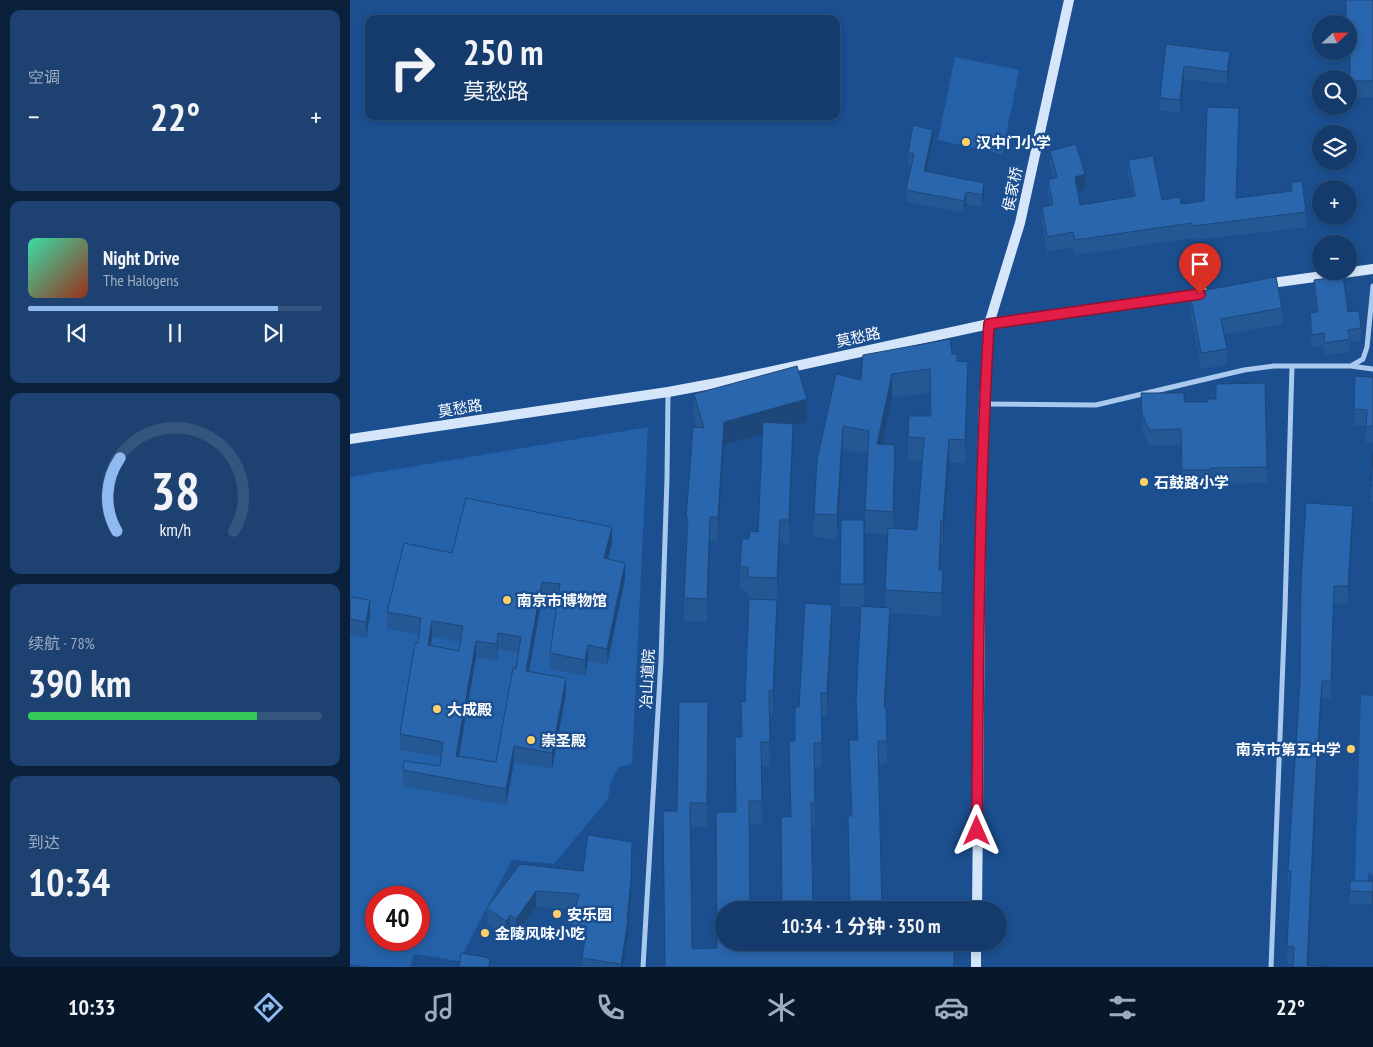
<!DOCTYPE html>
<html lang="zh">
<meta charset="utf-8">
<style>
body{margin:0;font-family:"PT Sans Narrow","Noto Sans SC",sans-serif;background:#1d4271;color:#f1f3f6;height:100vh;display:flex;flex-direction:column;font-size:19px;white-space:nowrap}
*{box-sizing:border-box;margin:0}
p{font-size:16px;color:#9dadc1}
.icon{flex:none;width:28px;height:28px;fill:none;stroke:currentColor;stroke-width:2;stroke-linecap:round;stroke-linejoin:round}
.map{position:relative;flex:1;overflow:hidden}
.side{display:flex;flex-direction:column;gap:10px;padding:10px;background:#0b203b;width:350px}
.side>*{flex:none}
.banner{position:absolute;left:15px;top:15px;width:475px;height:105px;border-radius:10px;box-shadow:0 2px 8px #0003,0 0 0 1px #33557e;background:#143b6b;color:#f1f3f6;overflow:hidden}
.needle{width:32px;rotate:68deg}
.buttons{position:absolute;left:962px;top:15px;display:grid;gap:10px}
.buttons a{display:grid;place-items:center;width:45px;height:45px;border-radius:50%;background:#143b6b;box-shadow:0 2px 8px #0003,0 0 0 1px #33557e;font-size:25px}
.speed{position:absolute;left:15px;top:886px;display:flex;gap:10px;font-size:25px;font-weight:700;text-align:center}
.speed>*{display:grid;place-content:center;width:65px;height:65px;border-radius:50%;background:#143b6b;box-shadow:0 2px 8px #0003,0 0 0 1px #33557e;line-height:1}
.speed .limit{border:8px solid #d22;background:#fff;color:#111}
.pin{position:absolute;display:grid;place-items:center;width:42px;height:42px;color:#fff;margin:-51px -21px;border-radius:50% 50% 50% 0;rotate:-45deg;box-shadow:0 0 5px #0007}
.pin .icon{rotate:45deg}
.me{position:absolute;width:55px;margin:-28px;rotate:0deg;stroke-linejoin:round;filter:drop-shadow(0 0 4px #0008)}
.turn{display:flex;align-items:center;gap:18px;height:105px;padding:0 15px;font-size:22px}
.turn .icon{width:65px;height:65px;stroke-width:2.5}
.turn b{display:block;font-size:35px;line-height:42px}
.big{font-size:38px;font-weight:700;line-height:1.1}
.side .tile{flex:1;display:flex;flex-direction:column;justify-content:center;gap:8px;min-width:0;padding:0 18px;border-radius:10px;background:#1d4271}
.side .dial{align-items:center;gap:0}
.dial svg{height:130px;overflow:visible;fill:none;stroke:#33557e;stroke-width:7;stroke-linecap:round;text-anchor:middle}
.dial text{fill:#f1f3f6;stroke:none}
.song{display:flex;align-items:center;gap:15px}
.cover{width:60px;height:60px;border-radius:8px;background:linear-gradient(135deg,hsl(160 70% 55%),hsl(10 70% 35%))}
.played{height:5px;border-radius:2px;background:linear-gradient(90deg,#90b9f0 85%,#33557e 85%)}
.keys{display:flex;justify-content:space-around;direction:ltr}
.heat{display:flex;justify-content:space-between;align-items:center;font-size:28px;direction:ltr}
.charge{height:8px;border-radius:4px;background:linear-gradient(90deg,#34c759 78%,#33557e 0)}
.trip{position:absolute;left:365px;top:901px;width:292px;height:50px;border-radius:25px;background:#143b6b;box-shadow:0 2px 8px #0003,0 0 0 1px #33557e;font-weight:700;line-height:50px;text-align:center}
.dock{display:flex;height:80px;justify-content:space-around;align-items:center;background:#08182b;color:#9dadc1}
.dock .icon{width:35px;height:35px}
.dock .active{color:#90b9f0}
.dock b{font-size:22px;color:#f1f3f6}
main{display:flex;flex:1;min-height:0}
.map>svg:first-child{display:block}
.green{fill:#2461a8;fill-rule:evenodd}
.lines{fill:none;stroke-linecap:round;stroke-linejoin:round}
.street{stroke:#a9c9ee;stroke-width:5}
.secondary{stroke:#d6e6fa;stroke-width:10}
.wall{fill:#245895;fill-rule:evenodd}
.shaded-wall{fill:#1d4779}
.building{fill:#2a66ad;stroke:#1d4779;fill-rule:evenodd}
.route-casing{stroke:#92132f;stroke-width:12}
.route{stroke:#e11d48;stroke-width:9}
.poi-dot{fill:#ffd166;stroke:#1b4f8f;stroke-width:2}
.labels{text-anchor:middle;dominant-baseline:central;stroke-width:5;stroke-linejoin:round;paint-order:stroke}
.poi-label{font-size:15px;font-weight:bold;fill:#fff;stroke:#1b4f8f;text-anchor:start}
.street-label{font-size:15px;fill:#fff;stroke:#1b4f8f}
</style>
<main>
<section class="side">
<div class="tile"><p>空调</p>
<div class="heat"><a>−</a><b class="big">22°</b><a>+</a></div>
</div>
<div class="tile">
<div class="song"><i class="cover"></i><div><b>Night Drive</b><p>The Halogens</p></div></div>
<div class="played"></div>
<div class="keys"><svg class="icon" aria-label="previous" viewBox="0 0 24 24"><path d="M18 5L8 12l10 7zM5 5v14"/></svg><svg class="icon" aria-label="pause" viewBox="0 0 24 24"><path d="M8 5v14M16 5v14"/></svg><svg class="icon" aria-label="next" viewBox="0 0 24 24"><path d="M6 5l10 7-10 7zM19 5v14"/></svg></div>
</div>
<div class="tile dial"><svg viewBox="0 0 100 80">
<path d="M14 69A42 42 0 1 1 86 69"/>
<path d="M14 69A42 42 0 0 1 16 24" stroke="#90b9f0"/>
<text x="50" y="56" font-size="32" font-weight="700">38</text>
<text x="50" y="72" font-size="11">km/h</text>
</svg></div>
<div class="tile"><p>续航 · 78%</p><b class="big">390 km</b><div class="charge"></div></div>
<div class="tile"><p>到达</p><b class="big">10:34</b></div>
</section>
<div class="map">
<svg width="1023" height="967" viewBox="0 0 1023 967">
<rect width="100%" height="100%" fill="#1b4f8f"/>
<path class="green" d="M 605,57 L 669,70 L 652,154 L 588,140 Z
M 298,427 L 282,764 L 269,767 L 261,781 L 258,799 L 204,864 L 162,860 L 109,961 L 64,954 L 60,967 L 20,967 L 0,964 L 0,477 ZM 26,898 L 69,898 L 69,940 L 26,940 Z
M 1011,695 L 1023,696 L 1023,876 L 1019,872 L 1017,882 L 1005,881 Z"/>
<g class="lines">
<path class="street" d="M 1001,366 L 1023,369
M 634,404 L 746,405 L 894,370 L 924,366 L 1001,366 L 1013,359 L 1017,347 L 1023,286
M 293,967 L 311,660 L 317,479 L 318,392
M 921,967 L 935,609 L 942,366"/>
<path class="secondary" d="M 915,284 L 1023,269
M 0,439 L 318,392 L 372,382 L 639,324 L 854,293
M 627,910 L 631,502 L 634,404 L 639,324 L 670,223 L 719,0
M 626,967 L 626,942"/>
</g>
<path class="wall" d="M 1023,0 L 1023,97 L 1000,98 L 1000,42 L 999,42 L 999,24 Z
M 816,44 L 880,64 L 877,84 L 834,79 L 830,113 L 810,110 L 810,98 Z
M 889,123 L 886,198 L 941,191 L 941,182 L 956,212 L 956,227 L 843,240 L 842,238 L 725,255 L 723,247 L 697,252 L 692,222 L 692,207 L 700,205 L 698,194 L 698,180 L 704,178 L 700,165 L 700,151 L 735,189 L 727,191 L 730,205 L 783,196 L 778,175 L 778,160 L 812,200 L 831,204 L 854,201 Z
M 583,142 L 577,172 L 634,196 L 632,207 L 616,204 L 614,213 L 556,202 L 556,190 L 561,166 L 558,165 L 558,153 Z
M 964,280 L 998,312 L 1011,328 L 1011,340 L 1000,342 L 1000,352 L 975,355 L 974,345 L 962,347 L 960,325 L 960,313 L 967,312 L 964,292 Z
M 840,293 L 932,308 L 932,324 L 874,335 L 877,349 L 877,365 L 851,369 L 840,309 Z
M 602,354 L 607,361 L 618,385 L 615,463 L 599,463 L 593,544 L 591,544 L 590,570 L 593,594 L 592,616 L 540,613 L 540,632 L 536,707 L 537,764 L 529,765 L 532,910 L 500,910 L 498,816 L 501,816 L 499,740 L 507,740 L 506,700 L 511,607 L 490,607 L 491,520 L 514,520 L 514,607 L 535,608 L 535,590 L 538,535 L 515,533 L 515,510 L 518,454 L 493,450 L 487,539 L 464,537 L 464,514 L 467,460 L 511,380 ZM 580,392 L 580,416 L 558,437 L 558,460 L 572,461 L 567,530 L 543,529 L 545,468 L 532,444 L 542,398 Z
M 1023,377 L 1023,442 L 1016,443 L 1016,426 L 1004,425 L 1004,409 Z
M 791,393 L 834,402 L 917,467 L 917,483 L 860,484 L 860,486 L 832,486 L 831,445 L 800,446 L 797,442 L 792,429 Z
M 344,394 L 457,422 L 443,426 L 443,447 L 439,543 L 430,543 L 427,601 L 427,623 L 423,714 L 419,714 L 420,766 L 411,766 L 412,824 L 399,824 L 400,947 L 463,948 L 500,948 L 500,942 L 533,942 L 533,947 L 314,967 L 327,811 L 358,702 L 357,827 L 340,827 L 342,949 L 366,948 L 386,812 L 385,737 L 391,737 L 391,702 L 395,702 L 399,600 L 398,600 L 398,591 L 390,590 L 390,567 L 399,539 L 408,532 L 412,435 L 374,445 L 368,541 L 360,541 L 357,622 L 334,621 L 334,598 L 337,541 L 336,541 L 336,518 L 347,427 L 344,418 Z
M 1023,453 L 1023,502 L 1021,502 Z
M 1003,523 L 998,604 L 984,603 L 981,698 L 972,698 L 966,790 L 943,964 L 937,964 L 940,889 L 938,889 L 938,871 L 950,681 Z
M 262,543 L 258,559 L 275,579 L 257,665 L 238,661 L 235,676 L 200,669 L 200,653 L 208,600 L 192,598 L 179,671 L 216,694 L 202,769 L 164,762 L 156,805 L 53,786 L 53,770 L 90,766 L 91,757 L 50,750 L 50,734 L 69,634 L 37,629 L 37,612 L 102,553 ZM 82,637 L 110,642 L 109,651 L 81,646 ZM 148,649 L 168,653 L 146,762 L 109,757 L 126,657 L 147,660 Z
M 0,597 L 20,616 L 16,638 L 0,635 Z
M 482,629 L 477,716 L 471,716 L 472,767 L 464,767 L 465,826 L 462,826 L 440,817 L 445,741 L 449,707 Z
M 282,858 L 281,896 L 278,920 L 278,936 L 273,967 L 232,967 L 232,958 L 235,942 L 221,941 L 221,925 L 225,909 L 186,907 L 166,935 L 160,931 L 156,937 L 137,924 L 137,908 L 233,871 Z
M 1000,881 L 1023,881 L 1023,917 L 1023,904 L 1000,904 Z"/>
<path class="shaded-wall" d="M 880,52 L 880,64 L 877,84 L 877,72 Z
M 834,66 L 834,79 L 830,113 L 830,100 Z
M 889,108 L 889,123 L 886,212 L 886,198 Z
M 583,130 L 583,142 L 574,183 L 574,171 Z
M 735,174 L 735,189 L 725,192 L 725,177 Z
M 634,183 L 634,196 L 632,207 L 632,195 Z
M 616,192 L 616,204 L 614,213 L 614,201 Z
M 618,362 L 618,385 L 615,463 L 615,440 Z
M 542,374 L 542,398 L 527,467 L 527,444 Z
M 457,399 L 457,422 L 443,426 L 443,447 L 439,543 L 439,520 L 443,426 L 374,445 L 368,541 L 368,517 L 374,422 Z
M 493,426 L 493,450 L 487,539 L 487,515 Z
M 599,439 L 599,463 L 593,544 L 593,521 Z
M 545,445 L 545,468 L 543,535 L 543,512 Z
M 1003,506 L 1003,523 L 998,604 L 998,586 Z
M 360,517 L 360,541 L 357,622 L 357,599 Z
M 430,520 L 430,543 L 427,601 L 427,578 Z
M 591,520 L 591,544 L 589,594 L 589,570 Z
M 262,527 L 262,543 L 254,574 L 254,558 Z
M 275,563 L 275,579 L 257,665 L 257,649 Z
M 593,571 L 593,594 L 592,616 L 592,593 Z
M 192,582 L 192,598 L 176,687 L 176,671 Z
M 984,586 L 984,603 L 981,698 L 981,681 Z
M 20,600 L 20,616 L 16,638 L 16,622 Z
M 427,600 L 427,623 L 423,714 L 423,691 Z
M 482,605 L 482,629 L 477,716 L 477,693 Z
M 540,608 L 540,632 L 534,731 L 534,707 Z
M 82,621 L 82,637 L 78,661 L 78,645 Z
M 148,633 L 148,649 L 147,660 L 147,644 Z
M 126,641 L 126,657 L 106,772 L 106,756 Z
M 238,645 L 238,661 L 235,676 L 235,660 Z
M 216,678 L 216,694 L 202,769 L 202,753 Z
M 972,681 L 972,698 L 966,790 L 958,967 L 957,967 L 966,773 Z
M 164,746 L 164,762 L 156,805 L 156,789 Z
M 282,842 L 282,858 L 281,896 L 278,920 L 278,936 L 273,967 L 271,967 L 277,920 Z
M 186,891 L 186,907 L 166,935 L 166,919 Z
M 160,915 L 160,931 L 156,937 L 156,921 Z"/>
<path class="building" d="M 996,0 L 1023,0 L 1023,81 L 1000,81 L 1000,26 L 999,26 L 999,24 L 996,24 Z
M 816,44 L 880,52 L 877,72 L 834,66 L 830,100 L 810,98 Z
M 857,107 L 889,108 L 886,198 L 942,191 L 941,182 L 952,181 L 956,212 L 843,226 L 842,223 L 725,240 L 723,232 L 697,237 L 692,207 L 703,205 L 698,180 L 707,177 L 700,151 L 726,144 L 735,174 L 725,177 L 730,205 L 785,196 L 778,160 L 803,156 L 812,200 L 830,197 L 831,204 L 854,201 Z
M 563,125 L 583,130 L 574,171 L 634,183 L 632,195 L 616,192 L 614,201 L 556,190 L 564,154 L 558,153 Z
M 993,276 L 998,312 L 1009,311 L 1011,328 L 998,330 L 1000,339 L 975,343 L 974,333 L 962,335 L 960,313 L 968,312 L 964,280 Z
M 926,277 L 932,308 L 871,319 L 877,349 L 851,353 L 840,293 Z
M 600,339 L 602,354 L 607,354 L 607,361 L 618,362 L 615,440 L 599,439 L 593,521 L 591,520 L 589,570 L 593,571 L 592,593 L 535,590 L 538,528 L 567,530 L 574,438 L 558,437 L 559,416 L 581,416 L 580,369 L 542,374 L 527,444 L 545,445 L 543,512 L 515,510 L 519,431 L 493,426 L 487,515 L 464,514 L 467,460 L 486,374 L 511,380 L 513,355 Z
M 447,366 L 457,399 L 374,422 L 368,517 L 360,517 L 357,599 L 334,598 L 338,518 L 336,518 L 343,427 L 354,428 L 344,394 Z
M 1005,376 L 1023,377 L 1023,426 L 1016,427 L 1017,410 L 1004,409 Z
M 915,383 L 917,467 L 860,468 L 860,470 L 832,470 L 831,429 L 800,430 L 797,426 L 792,413 L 791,393 L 834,393 L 834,402 L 858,402 L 858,399 L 866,399 L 866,384 Z
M 413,422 L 443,424 L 439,520 L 430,520 L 427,578 L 398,577 L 398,567 L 390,567 L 392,539 L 399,539 L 400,531 L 408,532 Z
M 1023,453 L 1023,486 L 1021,486 Z
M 116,498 L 262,527 L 254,558 L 275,563 L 257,649 L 238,645 L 235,660 L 200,653 L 210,584 L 192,582 L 176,671 L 216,678 L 202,753 L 164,746 L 156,789 L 53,770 L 54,761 L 90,766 L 93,742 L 50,734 L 65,643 L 68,643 L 71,618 L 37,612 L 54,543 L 102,553 ZM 82,621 L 113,626 L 109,651 L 78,645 ZM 148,633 L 171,637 L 166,669 L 163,668 L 146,762 L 106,756 L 126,641 L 147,644 Z
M 956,503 L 1003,506 L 998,586 L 984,586 L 981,681 L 972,681 L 966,773 L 957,965 L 979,967 L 943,967 L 944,947 L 937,946 L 941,871 L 938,871 L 950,681 L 951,583 Z
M 491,520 L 514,520 L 514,584 L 490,584 Z
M 0,597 L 20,600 L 16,622 L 0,619 Z
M 399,599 L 427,600 L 423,691 L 419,691 L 420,742 L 411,742 L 412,801 L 399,801 L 400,910 L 374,910 L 374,942 L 400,942 L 400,947 L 433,946 L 433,942 L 463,942 L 463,948 L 501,948 L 501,942 L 533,942 L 533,947 L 604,946 L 604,967 L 315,967 L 313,811 L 327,811 L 329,702 L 358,702 L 357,803 L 340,803 L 342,949 L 367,948 L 366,812 L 386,812 L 385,737 L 392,737 L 391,702 L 395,702 Z
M 455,603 L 482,605 L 477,693 L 471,693 L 472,743 L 464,743 L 465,803 L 461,803 L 463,910 L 432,910 L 431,817 L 441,817 L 439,741 L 445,741 L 445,707 L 449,707 Z
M 511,606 L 540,608 L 534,707 L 536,707 L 537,741 L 528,741 L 532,910 L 500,910 L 498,816 L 502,816 L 499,740 L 508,740 L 506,700 Z
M 238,835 L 282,842 L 281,880 L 277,920 L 278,920 L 271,964 L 232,958 L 237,926 L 221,925 L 229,894 L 186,891 L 166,919 L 160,915 L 156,921 L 137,908 L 170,864 L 233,871 Z
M 1000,881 L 1023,881 L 1023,905 L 1023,892 L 1000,891 Z
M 111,953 L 140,958 L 139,967 L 109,967 Z"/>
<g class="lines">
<g class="route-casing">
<path id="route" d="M 627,831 C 628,662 629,492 639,324 L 850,294"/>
</g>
<use href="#route" class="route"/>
</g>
<g class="poi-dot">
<circle cx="616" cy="142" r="5"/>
<circle cx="794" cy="482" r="5"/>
<circle cx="157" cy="600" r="5"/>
<circle cx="87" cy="709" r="5"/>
<circle cx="181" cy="740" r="5"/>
<circle cx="1001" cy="749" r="5"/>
<circle cx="207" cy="914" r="5"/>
<circle cx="135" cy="933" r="5"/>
</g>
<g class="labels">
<g class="poi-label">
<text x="626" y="142">汉中门小学</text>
<text x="804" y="482">石鼓路小学</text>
<text x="167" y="600">南京市博物馆</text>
<text x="97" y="709">大成殿</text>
<text x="191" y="740">崇圣殿</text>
<text x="991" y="749" text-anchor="end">南京市第五中学</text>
<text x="217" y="914">安乐园</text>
<text x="145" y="933">金陵风味小吃</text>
</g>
<g class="street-label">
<text transform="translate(662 189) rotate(-78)">侯家桥</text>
<text transform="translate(508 337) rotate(-12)">莫愁路</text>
<text transform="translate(110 408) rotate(-9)">莫愁路</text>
<text transform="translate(297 679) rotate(-87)">冶山道院</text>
</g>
</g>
</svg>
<div class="buttons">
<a><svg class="needle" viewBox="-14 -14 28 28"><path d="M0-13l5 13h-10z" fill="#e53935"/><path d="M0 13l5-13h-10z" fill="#9dadc1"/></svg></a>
<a><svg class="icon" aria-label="search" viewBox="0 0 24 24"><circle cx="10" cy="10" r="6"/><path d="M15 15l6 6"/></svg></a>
<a><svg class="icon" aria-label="layers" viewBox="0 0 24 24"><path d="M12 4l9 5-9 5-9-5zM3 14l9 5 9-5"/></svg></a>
<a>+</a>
<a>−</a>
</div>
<div class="speed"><div class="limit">40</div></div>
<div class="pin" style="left:850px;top:294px;background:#d93025"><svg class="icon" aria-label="arrive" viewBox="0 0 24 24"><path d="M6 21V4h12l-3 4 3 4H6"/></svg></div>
<svg class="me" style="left:627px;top:831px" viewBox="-20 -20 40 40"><path d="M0-17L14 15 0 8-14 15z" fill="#e11d48" stroke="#fff" stroke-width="4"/></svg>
<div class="trip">10:34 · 1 分钟 · 350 m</div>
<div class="banner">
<div class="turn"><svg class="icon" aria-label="right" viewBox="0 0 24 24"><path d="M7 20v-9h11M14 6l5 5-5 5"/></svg><div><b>250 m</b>莫愁路</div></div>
</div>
</div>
</main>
<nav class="dock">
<b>10:33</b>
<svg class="icon active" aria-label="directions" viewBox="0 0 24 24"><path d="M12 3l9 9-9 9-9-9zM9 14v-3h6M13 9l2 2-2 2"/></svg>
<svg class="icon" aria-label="music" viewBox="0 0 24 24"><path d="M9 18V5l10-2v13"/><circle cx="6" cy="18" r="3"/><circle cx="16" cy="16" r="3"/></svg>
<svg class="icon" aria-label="phone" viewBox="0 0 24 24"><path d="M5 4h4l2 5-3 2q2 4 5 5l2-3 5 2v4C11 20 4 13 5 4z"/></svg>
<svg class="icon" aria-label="climate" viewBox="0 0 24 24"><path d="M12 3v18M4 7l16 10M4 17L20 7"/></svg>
<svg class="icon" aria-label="car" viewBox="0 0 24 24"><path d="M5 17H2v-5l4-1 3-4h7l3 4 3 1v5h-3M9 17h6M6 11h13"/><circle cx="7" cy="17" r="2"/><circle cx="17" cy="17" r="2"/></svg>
<svg class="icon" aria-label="filters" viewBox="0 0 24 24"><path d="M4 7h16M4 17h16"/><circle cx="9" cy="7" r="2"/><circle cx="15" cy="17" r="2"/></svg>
<b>22°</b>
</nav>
